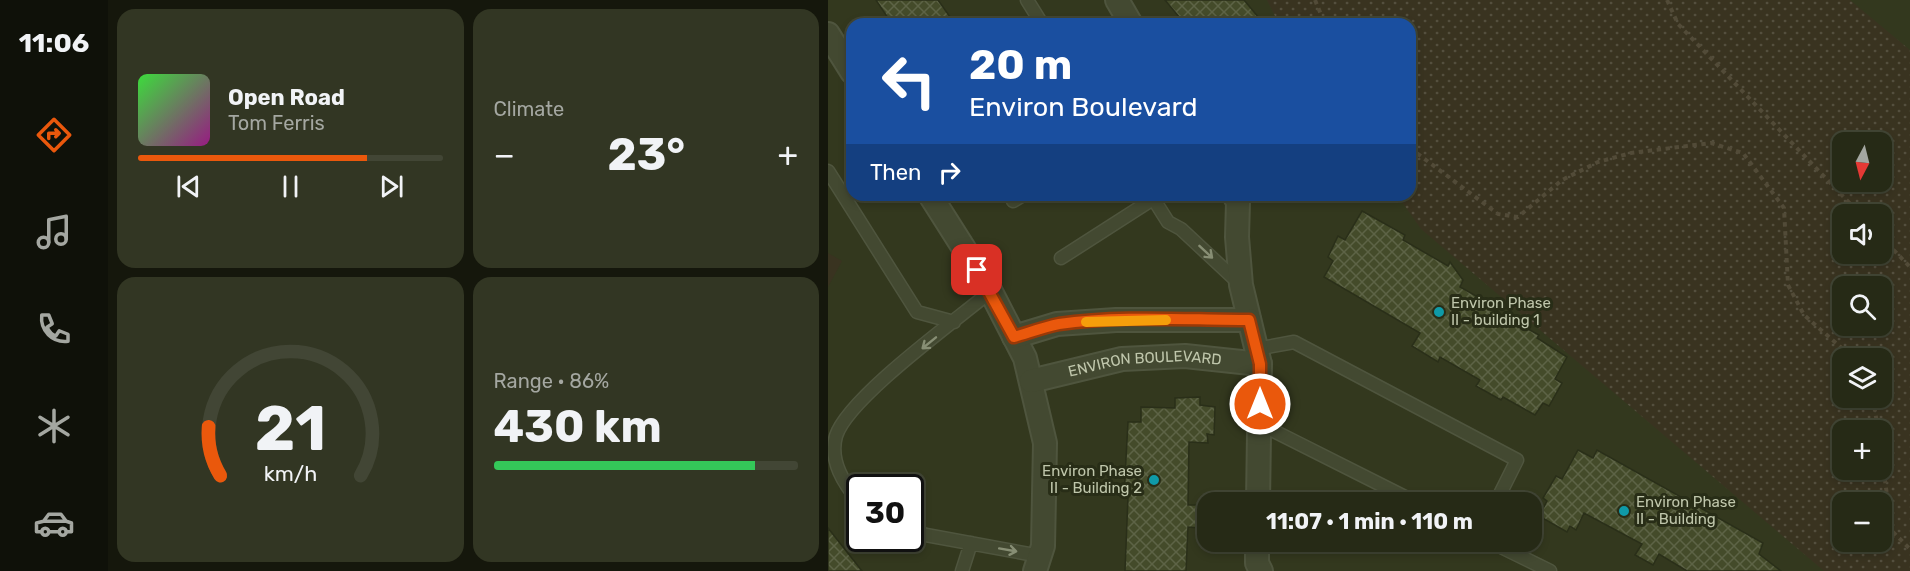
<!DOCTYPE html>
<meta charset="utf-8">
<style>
body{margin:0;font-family:Rubik,sans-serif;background:#323623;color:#f1f3f6;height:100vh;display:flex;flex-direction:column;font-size:22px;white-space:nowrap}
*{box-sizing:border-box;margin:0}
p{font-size:20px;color:#a4a7a1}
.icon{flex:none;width:33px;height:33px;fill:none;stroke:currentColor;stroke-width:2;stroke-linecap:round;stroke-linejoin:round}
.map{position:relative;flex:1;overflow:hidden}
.sheet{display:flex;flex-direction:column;gap:9px;padding:9px;background:#15170c;width:720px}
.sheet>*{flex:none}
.banner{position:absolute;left:18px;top:18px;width:570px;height:183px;border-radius:18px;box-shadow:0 3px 9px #0003,0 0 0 2px #424635;background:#1a4fa0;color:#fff;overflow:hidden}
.needle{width:39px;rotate:187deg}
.buttons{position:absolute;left:1004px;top:132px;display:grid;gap:12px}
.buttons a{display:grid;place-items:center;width:60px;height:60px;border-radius:12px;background:#262a16;box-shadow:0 3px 9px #0003,0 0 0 2px #424635;font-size:30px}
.speed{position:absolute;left:18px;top:474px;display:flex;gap:12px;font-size:30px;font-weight:700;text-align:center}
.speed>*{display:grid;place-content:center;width:78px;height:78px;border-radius:50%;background:#262a16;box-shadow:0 3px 9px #0003,0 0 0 2px #424635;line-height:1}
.speed .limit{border:3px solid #111;border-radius:9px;background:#fff;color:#111}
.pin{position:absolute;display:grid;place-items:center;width:51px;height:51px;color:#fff;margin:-26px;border-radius:12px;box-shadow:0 3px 9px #0006}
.me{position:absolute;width:66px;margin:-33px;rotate:0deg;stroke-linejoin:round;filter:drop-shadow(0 0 4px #0008)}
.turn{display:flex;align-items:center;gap:21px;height:126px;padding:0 24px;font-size:27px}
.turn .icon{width:78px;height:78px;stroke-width:2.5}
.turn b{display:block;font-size:42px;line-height:51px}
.then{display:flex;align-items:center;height:57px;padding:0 24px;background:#0003;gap:12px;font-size:22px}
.big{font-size:45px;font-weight:700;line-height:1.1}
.sheet .tile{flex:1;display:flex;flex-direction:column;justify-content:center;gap:9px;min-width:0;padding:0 21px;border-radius:18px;background:#323623}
.sheet .dial{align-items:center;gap:0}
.dial svg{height:156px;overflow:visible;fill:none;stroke:#424635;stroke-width:7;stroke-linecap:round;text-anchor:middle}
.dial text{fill:#f1f3f6;stroke:none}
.song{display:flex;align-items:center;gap:18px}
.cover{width:72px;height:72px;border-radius:9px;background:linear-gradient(135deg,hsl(120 70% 55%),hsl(310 70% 35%))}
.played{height:6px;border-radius:3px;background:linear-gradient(90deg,#ea580c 75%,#424635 75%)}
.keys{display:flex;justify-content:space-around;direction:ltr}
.heat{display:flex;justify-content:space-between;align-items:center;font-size:33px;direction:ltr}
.charge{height:9px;border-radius:4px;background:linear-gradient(90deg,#34c759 86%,#424635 0)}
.sheet .tiles{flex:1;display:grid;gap:9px;grid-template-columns:repeat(2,1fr)}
.trip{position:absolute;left:369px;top:492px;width:345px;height:60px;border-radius:18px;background:#262a16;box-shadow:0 3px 9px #0003,0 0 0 2px #424635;font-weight:700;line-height:60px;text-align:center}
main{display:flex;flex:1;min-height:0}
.tabs{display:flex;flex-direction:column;width:108px;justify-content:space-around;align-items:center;background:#0f1109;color:#a4a7a1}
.tabs .icon{width:42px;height:42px}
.tabs .on{color:#ea580c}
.tabs b{font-size:27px;color:#f1f3f6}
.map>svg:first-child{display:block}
.grass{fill:url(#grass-dots);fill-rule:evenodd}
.green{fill:#393320}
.building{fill:url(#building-cross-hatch);stroke:#2a2f19;stroke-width:1.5}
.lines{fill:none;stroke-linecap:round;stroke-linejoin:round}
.lane-casing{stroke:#4f553e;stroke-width:15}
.street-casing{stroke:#4f553e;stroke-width:26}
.path{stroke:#524b38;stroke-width:4;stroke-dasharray:4.5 4.5;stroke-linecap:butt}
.lane{stroke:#434931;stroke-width:12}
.street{stroke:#434931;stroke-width:22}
.oneway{stroke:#878e74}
.route-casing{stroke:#983908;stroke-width:15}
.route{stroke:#ea580c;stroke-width:10}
.slow{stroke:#f59e0b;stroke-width:10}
.culture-dot{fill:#0f9aa8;stroke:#282d17;stroke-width:2}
.labels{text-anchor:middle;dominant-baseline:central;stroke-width:6;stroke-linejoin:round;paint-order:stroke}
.poi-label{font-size:15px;fill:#bfc6ab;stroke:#282d17;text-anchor:start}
.street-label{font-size:15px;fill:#bfc6ab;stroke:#282d17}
</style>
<main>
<nav class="tabs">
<b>11:06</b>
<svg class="icon on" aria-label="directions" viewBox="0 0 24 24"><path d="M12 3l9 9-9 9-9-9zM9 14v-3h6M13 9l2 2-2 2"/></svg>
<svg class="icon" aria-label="music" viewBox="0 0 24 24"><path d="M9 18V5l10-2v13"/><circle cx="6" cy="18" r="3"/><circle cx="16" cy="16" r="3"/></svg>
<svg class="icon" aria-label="phone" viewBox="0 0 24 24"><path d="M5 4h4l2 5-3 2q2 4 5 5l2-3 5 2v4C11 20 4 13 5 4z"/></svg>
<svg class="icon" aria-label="climate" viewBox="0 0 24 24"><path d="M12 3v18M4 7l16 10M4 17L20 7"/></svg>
<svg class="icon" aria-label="car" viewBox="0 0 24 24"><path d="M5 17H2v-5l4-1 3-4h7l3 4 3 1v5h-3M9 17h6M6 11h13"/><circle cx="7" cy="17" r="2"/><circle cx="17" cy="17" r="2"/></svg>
</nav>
<section class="sheet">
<div class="tiles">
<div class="tile">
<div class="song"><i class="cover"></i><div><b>Open Road</b><p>Tom Ferris</p></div></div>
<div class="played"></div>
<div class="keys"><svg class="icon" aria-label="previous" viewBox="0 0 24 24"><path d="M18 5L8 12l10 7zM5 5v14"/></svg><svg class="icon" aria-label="pause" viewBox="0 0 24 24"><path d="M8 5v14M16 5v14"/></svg><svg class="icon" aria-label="next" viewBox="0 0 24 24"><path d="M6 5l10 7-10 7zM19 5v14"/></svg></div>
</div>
<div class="tile"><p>Climate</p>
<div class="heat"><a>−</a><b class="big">23°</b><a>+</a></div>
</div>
<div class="tile dial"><svg viewBox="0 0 100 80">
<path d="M14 69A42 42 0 1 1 86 69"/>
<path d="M14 69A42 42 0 0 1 8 44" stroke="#ea580c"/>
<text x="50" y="56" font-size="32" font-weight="700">21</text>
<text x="50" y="72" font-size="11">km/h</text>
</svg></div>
<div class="tile"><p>Range · 86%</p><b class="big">430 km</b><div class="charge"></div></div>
</div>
</section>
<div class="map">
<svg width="1082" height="571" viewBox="0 0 1082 571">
<defs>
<pattern id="grass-dots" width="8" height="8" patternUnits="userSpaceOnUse" patternTransform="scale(1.5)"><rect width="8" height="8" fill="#393320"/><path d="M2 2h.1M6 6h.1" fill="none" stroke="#544f3e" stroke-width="1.8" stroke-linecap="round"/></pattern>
<pattern id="building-cross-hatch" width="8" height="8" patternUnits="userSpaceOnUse" patternTransform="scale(1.5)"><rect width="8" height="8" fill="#444b2a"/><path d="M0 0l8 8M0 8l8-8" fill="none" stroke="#5d6346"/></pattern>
</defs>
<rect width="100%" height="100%" fill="#33381e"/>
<path class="grass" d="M 439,0 L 1022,0 L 1082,50 L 1082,571 L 996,571 L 593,229 L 569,195 L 582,195 L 582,24 L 451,24 ZM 1014,142 L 1053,142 L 1053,182 L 1014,182 ZM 1053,214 L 1053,254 L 1014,254 L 1014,214 ZM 1053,286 L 1053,326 L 1014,326 L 1014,286 ZM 1014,358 L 1053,358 L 1053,398 L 1014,398 ZM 1014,430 L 1053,430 L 1053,470 L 1014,470 ZM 1053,502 L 1053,542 L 1014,542 L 1014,502 Z"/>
<path class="green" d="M 0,253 L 14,261 L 0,287 Z"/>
<path class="building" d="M 48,0 L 110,0 L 127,24 L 64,24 Z
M 337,0 L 416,0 L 436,24 L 357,24 Z
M 534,211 L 577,235 L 575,240 L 620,266 L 622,262 L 635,280 L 632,287 L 664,305 L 661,308 L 711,335 L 709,338 L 739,357 L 727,379 L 734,383 L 721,406 L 715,403 L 707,415 L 675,397 L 673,400 L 648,386 L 652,380 L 612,357 L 610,362 L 584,346 L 592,333 L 496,277 L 505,261 L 500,257 L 510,236 L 517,240 Z
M 372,397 L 372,405 L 387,407 L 386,435 L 379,434 L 380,443 L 361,442 L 360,505 L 373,505 L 371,528 L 360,527 L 358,571 L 297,571 L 300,497 L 296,496 L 300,422 L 313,422 L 313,407 L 347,408 L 347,398 Z
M 750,450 L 765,458 L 769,450 L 935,543 L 931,554 L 953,571 L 859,571 L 831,554 L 825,565 L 807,555 L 814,544 L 756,513 L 748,530 L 742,526 L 739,532 L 711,516 L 719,501 L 715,498 L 728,476 L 734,479 Z
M 0,528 L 34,571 L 0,571 Z"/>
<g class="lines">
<g class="lane-casing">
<path id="lane" d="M 199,0 L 214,24
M 0,171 L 89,312 L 126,322
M 323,195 L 340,222 L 353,229 L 412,284
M 185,201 L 195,195
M 233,258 L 325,199
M 428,349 L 466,342 L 689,460 L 668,502
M 432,424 L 587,502
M 32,503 C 16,484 1,461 8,436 C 20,398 127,321 162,292
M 82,529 L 98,535 L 212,556
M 663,542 L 722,571
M 134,571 L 143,543"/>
</g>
<g class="street-casing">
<g id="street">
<path d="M 289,0 L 303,24"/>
<path d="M 0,34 L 24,72"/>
<path d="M 102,195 L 161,288 L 197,358 L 217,443 L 215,546 L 207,571"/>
<path d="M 406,195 L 410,202 L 409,237 L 413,285 L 432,364 L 430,502"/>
<path d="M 186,337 L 229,324 L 288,320 L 421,320"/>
<path id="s1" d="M 203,381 L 294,359 L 357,356 L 432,364"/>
<path d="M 429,542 L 429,563 L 433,571"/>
</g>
</g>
<path class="path" d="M 487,0 L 497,24
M 839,0 L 850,24 L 1032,214
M 582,148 L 670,214 L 690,217 L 734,180 L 770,162 L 803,153 L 883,143 L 915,153 L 956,208 L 960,285 L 976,315 L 1025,358
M 1053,237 L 1082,267
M 1045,398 L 1050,430
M 1053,452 L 1064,531 L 1082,549"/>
<use href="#lane" class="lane"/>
<use href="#street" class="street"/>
</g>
<defs><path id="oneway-shaft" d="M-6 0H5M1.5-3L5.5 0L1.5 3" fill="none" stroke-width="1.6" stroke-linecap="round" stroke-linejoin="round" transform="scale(1.5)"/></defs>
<g class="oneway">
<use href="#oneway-shaft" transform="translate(378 252) rotate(43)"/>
<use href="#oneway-shaft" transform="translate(101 343) rotate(141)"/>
<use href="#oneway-shaft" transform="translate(180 550) rotate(10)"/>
</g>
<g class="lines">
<g class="route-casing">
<path id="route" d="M 149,270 L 186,337 C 200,333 216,327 231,324 C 293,315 359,320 421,320 L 432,364 L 432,404"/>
</g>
<use href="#route" class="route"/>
<path class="slow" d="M 258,322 L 338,320"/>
</g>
<g class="culture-dot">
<circle cx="611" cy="312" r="6"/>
<circle cx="326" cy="480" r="6"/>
<circle cx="796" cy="511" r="6"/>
</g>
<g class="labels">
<g class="poi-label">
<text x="623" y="303">Environ Phase<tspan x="623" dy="17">II - building 1</tspan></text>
<text x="314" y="471" text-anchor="end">Environ Phase<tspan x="314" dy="17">II - Building 2</tspan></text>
<text x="808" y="502">Environ Phase<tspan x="808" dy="17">II - Building</tspan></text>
</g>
<g class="street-label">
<text stroke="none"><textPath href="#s1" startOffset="116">ENVIRON BOULEVARD</textPath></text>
</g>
</g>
</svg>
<div class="buttons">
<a><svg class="needle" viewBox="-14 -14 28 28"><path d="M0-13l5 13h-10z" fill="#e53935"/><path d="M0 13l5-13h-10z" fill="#a4a7a1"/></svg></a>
<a><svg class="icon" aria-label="sound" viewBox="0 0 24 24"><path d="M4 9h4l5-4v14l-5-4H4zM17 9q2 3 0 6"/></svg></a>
<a><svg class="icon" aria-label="search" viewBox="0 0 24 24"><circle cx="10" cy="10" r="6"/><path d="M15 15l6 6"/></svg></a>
<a><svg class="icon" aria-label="layers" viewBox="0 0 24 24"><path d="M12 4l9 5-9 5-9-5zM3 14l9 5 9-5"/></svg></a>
<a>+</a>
<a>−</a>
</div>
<div class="speed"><div class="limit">30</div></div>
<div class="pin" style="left:149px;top:270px;background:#d93025"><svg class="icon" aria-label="arrive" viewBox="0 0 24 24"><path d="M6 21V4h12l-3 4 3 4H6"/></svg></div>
<svg class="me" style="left:432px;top:404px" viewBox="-20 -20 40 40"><circle r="17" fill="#ea580c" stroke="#fff" stroke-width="3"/><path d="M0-11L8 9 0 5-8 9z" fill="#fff"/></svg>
<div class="trip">11:07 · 1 min · 110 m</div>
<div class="banner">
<div class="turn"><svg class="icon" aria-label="left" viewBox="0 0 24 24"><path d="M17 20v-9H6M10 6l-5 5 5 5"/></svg><div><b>20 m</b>Environ Boulevard</div></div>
<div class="then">Then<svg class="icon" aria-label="right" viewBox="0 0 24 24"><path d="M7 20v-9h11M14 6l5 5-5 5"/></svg></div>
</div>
</div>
</main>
